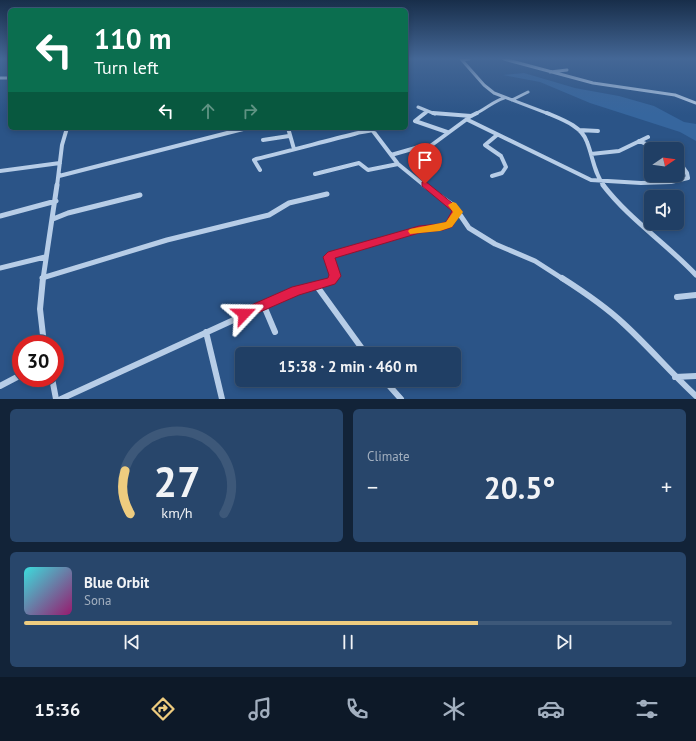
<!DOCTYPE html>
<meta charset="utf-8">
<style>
body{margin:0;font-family:"PT Sans",sans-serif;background:#28466b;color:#f1f3f6;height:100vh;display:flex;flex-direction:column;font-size:15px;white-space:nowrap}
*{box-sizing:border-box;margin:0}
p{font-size:13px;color:#a2afbf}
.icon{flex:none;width:22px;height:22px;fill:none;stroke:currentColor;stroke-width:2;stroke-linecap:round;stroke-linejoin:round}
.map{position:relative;height:399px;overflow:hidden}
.details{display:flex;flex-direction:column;gap:10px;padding:10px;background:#122338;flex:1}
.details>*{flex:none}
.guide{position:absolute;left:8px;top:8px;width:400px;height:122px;border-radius:6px;box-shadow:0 2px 6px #0003,0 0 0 1px #3d5879;background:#0b6e4f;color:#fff;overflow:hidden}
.needle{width:26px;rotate:77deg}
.fabs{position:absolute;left:644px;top:142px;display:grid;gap:8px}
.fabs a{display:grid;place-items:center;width:40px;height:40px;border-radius:6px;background:#203f65;box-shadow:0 2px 6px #0003,0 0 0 1px #3d5879;font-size:20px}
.speed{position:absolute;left:12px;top:335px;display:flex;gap:8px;font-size:20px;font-weight:700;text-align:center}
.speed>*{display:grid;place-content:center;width:52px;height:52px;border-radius:50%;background:#203f65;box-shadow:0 2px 6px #0003,0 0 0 1px #3d5879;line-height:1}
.speed .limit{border:6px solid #d22;background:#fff;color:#111}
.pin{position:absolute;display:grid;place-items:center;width:34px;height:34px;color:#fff;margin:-41px -17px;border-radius:50% 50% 50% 0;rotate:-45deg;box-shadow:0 0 4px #0007}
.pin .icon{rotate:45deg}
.me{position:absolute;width:44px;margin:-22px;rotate:67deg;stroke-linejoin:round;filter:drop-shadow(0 0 3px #0008)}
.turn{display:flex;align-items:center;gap:14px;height:84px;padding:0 20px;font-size:18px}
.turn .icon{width:52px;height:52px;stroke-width:2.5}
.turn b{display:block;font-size:28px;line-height:34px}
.lanes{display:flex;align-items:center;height:38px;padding:0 20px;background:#0003;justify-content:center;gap:20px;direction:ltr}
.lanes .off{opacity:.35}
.big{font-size:30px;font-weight:600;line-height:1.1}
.details .tile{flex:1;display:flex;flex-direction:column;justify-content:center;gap:6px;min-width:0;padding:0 14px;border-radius:6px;background:#28466b}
.details .dial{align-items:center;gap:0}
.dial svg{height:104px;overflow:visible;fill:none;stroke:#3d5879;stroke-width:7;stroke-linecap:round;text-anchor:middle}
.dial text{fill:#f1f3f6;stroke:none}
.song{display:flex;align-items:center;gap:12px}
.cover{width:48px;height:48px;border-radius:6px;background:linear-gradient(135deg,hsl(180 70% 55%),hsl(320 70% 35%))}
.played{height:4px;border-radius:2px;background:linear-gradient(90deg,#eecc7f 70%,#3d5879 70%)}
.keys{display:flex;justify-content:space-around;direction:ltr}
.heat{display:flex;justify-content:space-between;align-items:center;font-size:22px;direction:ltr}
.details .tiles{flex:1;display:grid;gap:10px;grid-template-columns:1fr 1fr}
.tile:last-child{grid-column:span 2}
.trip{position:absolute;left:235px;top:347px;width:226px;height:40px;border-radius:6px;background:#203f65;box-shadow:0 2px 6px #0003,0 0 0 1px #3d5879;font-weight:600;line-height:40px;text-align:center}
.menu{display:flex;height:64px;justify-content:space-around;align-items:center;background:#0d1928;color:#a2afbf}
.menu .icon{width:28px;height:28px}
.menu .current{color:#eecc7f}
.menu b{font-size:18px;color:#f1f3f6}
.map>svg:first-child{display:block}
.green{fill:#36669e}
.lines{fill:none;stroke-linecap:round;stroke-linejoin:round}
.minor-far3{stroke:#b7cde7;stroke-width:3}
.minor-far2{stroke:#b7cde7;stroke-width:4}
.minor-far1{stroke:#b7cde7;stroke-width:5}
.minor{stroke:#b7cde7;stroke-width:6}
.route{fill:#e11d48;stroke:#92132f}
.slow{fill:#f59e0b}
</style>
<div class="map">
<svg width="696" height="399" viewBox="0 0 696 399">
<rect width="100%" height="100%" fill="#2b5487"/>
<path class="green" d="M 524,73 L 575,88 L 619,96 L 654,106 L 684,122 L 696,124 L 696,141 L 680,132 L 590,103 L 540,82 L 503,75 Z"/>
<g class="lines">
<path class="minor-far3" d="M 461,59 L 484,85 L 494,93 L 549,114
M 504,59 L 593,83 L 675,95 L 696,103
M 462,60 L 469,59
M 550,72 L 567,70
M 0,78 L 10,78
M 512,100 L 528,92
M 418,107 L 435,114
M 424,114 L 427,112
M 475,114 C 486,109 492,102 504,98"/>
<path class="minor-far2" d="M 425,113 L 415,121 L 447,132
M 433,113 L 471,116
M 477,113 L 469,117 L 468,120 L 591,180 L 641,183 L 671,182 L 688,178 L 687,173 L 677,159
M 547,113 C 561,119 582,126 587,142 C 593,157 594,173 604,186
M 288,128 L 294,149
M 579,130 L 598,131
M 373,131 L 398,164 L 425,186
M 263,140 L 289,136
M 639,141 L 658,149
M 591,154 L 619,151 L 648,137
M 391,155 L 419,147 L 429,147 L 467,119
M 260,170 L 254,160 L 256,159 C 289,151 322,142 354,134 C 363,131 371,132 378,128
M 0,171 L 60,163
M 315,174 L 359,163 L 368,170 L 398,164
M 59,176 L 247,128
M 492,176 L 502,173 L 506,167 L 501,156 L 485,145 L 497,135
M 57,186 L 62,145 L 67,128"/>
<path class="minor-far1" d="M 424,185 L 454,206 L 469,228 L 495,244 L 535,261 L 563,279
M 603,185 C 630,220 666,243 696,275
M 0,216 L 56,201
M 53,219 L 68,213 L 140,195
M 0,268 L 45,257
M 42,278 L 167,240 L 269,215 L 289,203 L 327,194
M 43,279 L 57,185
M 332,279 L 335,276 L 328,257 L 331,255 L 419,230 L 445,226 L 449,224 L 458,212"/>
<path class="minor" d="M 43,278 L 40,309 L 44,344
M 562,278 C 584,292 605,306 624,324 C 649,347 671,373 696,396
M 316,285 L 366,354
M 677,297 L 696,295
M 264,306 L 275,332
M 206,332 L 222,399
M 675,377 L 696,376
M 52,378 L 56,399
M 384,380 L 401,399
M 0,386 L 21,375
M 61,399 L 297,291 L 328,282 L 333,278"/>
</g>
<linearGradient id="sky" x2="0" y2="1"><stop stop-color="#182e4a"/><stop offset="0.51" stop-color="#446796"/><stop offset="1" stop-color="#446796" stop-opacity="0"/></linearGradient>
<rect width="696" height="115" fill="url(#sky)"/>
<path class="route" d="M 425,181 L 462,211 L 452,227 L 443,230 L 419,233 L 335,258 L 341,276 L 335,284 L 299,295 L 244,319 L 240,318 L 238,314 L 240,310 L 292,287 L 328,278 L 329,275 L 323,257 L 328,252 L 419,226 L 439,224 L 446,222 L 452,211 L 422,186 L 422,182 Z"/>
<path class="slow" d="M 453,202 L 456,203 L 463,212 L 452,227 L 440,231 L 410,234 L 408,231 L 410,229 L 446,222 L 453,212 L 448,205 Z"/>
</svg>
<div class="fabs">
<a><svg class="needle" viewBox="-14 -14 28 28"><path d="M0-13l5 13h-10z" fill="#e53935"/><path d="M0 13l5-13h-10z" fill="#a2afbf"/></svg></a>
<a><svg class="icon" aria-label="sound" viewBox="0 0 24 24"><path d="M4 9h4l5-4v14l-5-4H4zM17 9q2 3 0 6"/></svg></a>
</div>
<div class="speed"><div class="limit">30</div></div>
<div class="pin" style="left:425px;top:184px;background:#d93025"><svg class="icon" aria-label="arrive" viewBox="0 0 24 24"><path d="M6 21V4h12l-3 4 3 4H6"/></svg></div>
<svg class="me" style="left:244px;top:314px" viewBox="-20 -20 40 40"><path d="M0-17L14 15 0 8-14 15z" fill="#e11d48" stroke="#fff" stroke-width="4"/></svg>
<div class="trip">15:38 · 2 min · 460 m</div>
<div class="guide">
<div class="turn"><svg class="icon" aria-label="left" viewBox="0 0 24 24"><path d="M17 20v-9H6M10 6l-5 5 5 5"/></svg><div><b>110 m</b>Turn left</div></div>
<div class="lanes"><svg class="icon" aria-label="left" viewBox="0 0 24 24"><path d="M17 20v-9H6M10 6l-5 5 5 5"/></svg><svg class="icon off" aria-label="ahead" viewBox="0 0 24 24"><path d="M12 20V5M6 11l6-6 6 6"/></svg><svg class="icon off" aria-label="right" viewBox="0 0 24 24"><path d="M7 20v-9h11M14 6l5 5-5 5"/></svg></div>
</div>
</div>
<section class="details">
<div class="tiles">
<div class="tile dial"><svg viewBox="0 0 100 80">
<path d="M14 69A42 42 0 1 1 86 69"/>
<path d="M14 69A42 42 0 0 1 10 36" stroke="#eecc7f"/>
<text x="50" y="56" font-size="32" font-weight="700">27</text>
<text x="50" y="72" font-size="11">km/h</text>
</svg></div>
<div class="tile"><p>Climate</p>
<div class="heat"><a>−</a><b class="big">20.5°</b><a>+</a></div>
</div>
<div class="tile">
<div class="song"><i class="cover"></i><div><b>Blue Orbit</b><p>Sona</p></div></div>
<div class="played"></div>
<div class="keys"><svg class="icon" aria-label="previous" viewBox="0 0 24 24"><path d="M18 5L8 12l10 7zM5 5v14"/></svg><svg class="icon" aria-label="pause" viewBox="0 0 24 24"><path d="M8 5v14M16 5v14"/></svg><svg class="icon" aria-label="next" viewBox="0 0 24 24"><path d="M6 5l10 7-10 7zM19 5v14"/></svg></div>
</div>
</div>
</section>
<nav class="menu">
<b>15:36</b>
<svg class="icon current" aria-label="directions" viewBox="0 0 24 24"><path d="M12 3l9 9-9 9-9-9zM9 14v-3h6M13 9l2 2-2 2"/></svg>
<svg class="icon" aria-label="music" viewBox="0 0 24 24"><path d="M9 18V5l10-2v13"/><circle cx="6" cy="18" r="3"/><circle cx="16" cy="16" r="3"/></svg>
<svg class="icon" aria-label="phone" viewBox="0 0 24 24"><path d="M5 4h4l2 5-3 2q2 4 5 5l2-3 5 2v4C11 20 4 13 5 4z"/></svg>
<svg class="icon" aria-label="climate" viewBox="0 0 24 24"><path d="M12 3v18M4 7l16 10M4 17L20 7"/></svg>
<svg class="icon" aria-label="car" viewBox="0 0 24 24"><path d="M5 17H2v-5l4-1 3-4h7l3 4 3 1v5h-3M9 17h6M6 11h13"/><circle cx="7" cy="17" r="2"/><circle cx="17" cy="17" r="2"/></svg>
<svg class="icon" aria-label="filters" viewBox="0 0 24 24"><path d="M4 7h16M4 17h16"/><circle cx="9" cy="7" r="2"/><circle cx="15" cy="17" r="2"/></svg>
</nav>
